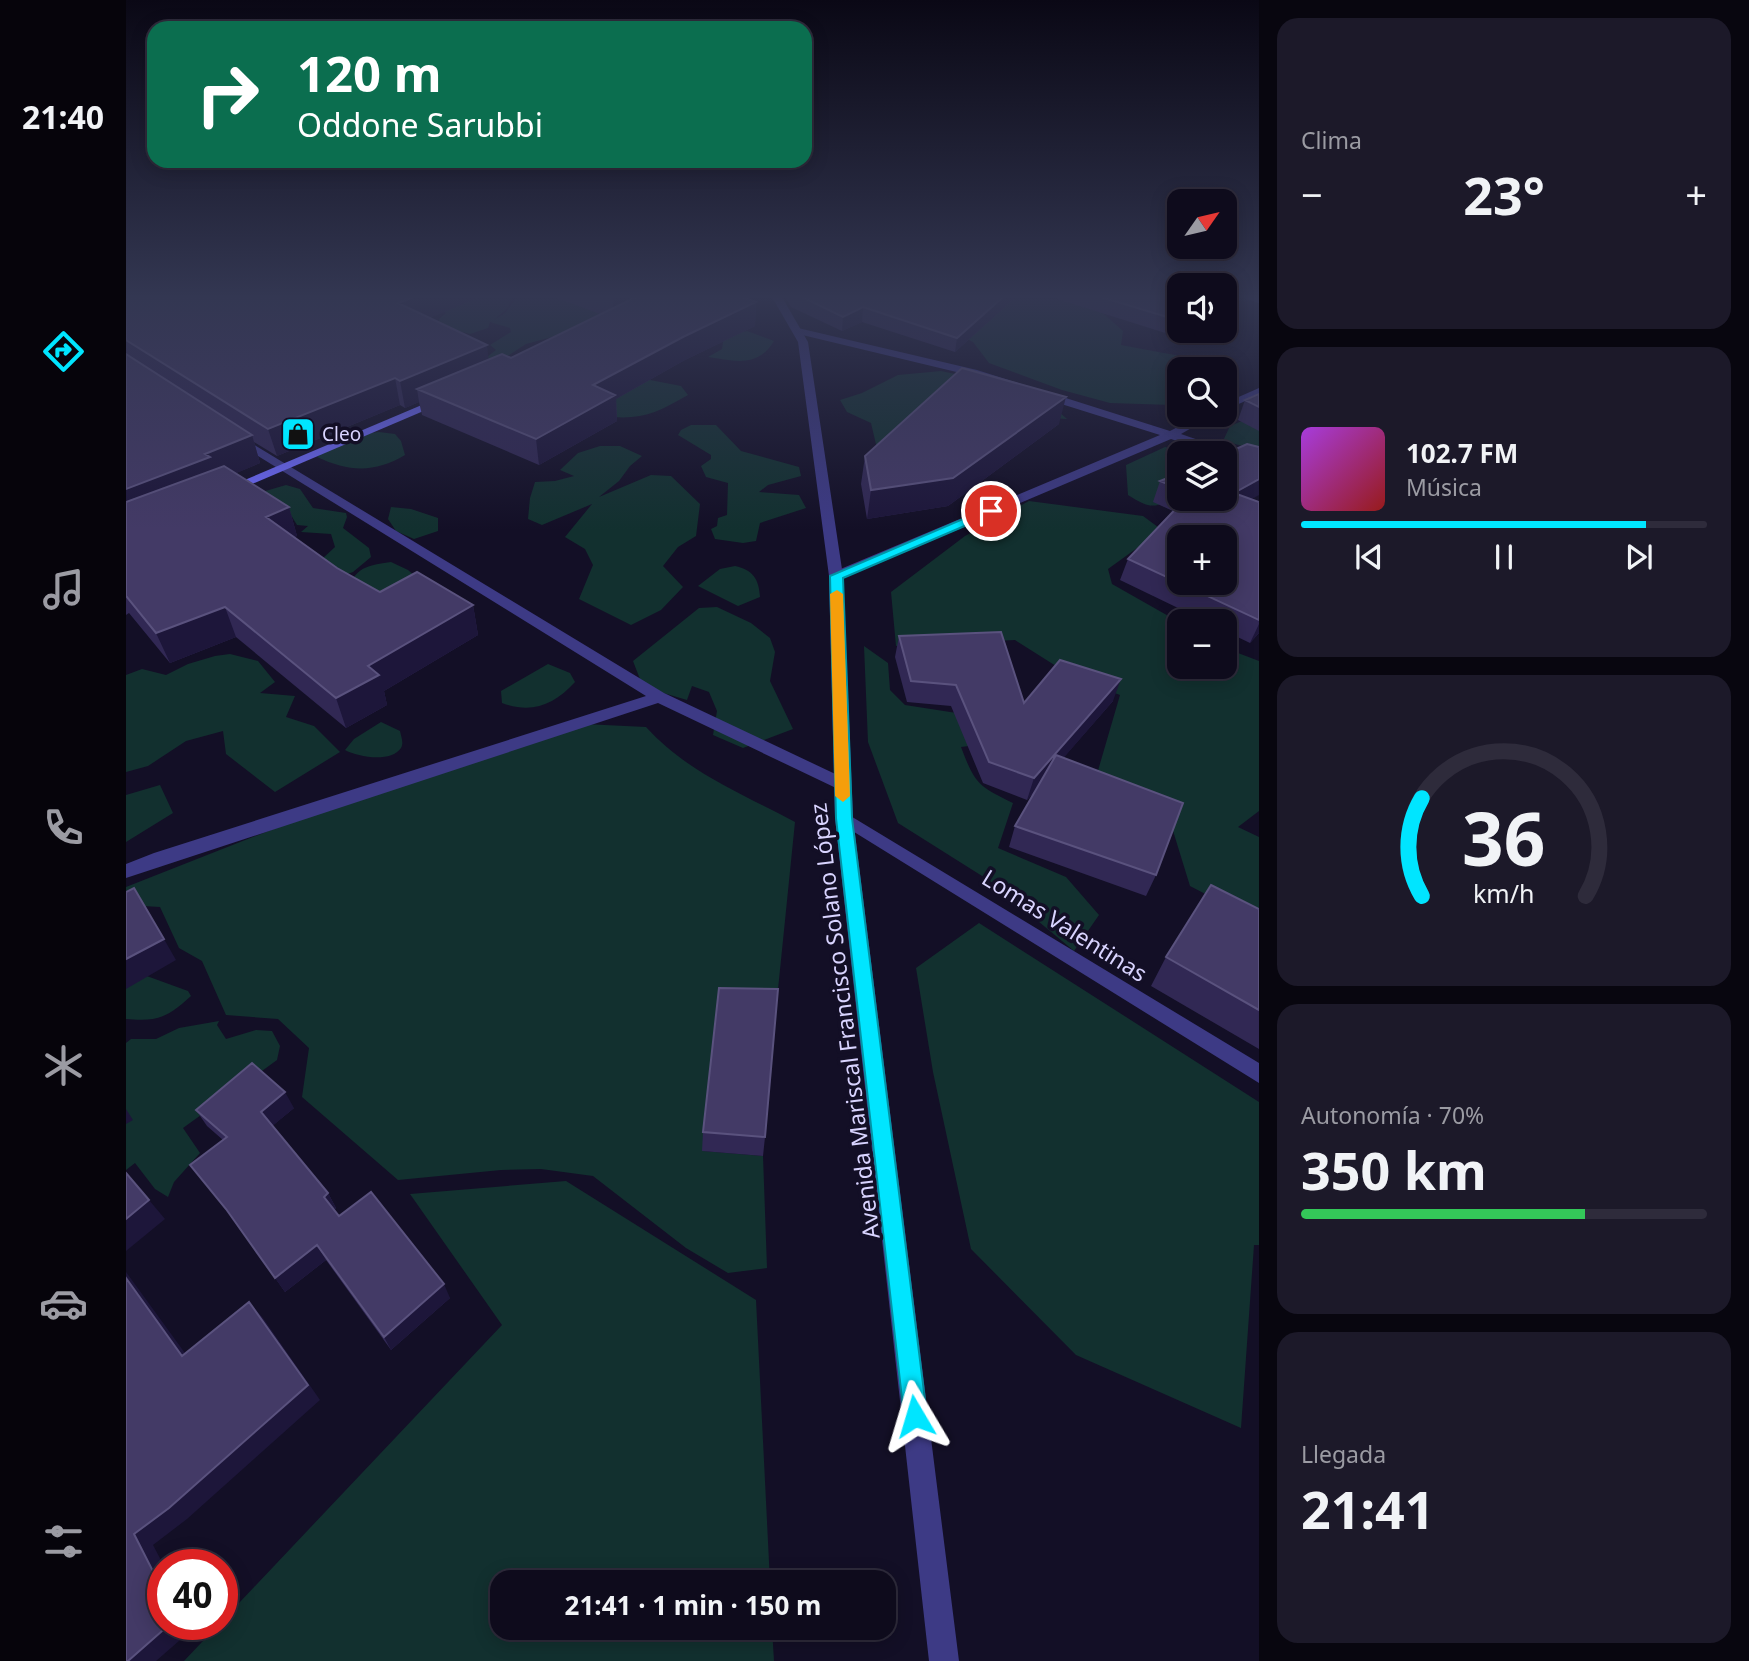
<!DOCTYPE html>
<html lang="es">
<meta charset="utf-8">
<style>
body{margin:0;font-family:"Noto Sans",sans-serif;background:#1c1929;color:#f1f3f6;height:100vh;display:flex;flex-direction:column;font-size:26px;white-space:nowrap}
*{box-sizing:border-box;margin:0}
p{font-size:23px;color:#9b9ba3}
.icon{flex:none;width:38px;height:38px;fill:none;stroke:currentColor;stroke-width:2;stroke-linecap:round;stroke-linejoin:round}
.map{position:relative;flex:1;overflow:hidden}
.details{display:flex;flex-direction:column;gap:18px;padding:18px;background:#08060f;width:490px}
.details>*{flex:none}
.banner{position:absolute;left:21px;top:21px;width:665px;height:147px;border-radius:21px;box-shadow:0 4px 18px #0003,0 0 0 2px #2e2b3b;background:#0b6e4f;color:#fff;overflow:hidden}
.needle{width:46px;rotate:56deg}
.controls{position:absolute;left:1041px;top:189px;display:grid;gap:14px}
.controls a{display:grid;place-items:center;width:70px;height:70px;border-radius:14px;background:#0e0b1c;box-shadow:0 4px 18px #0003,0 0 0 2px #2e2b3b;font-size:35px}
.speed{position:absolute;left:21px;top:1549px;display:flex;gap:14px;font-size:35px;font-weight:700;text-align:center}
.speed>*{display:grid;place-content:center;width:91px;height:91px;border-radius:50%;background:#0e0b1c;box-shadow:0 4px 18px #0003,0 0 0 2px #2e2b3b;line-height:1}
.speed .limit{border:10px solid #d22;background:#fff;color:#111}
.pin{position:absolute;display:grid;place-items:center;width:60px;height:60px;color:#fff;margin:-30px;border:4px solid #fff;border-radius:50%;box-shadow:0 2px 7px #0007}
.me{position:absolute;width:77px;margin:-38px;rotate:353deg;stroke-linejoin:round;filter:drop-shadow(0 0 5px #0008)}
.turn{display:flex;align-items:center;gap:24px;height:147px;padding:0 35px;font-size:32px}
.turn .icon{width:91px;height:91px;stroke-width:2.5}
.turn b{display:block;font-size:49px;line-height:60px}
.big{font-size:52px;font-weight:700;line-height:1.1}
.details .card{flex:1;display:flex;flex-direction:column;justify-content:center;gap:10px;min-width:0;padding:0 24px;border-radius:21px;background:#1c1929}
.details .dial{align-items:center;gap:0}
.dial svg{height:182px;overflow:visible;fill:none;stroke:#2e2b3b;stroke-width:7;stroke-linecap:round;text-anchor:middle}
.dial text{fill:#f1f3f6;stroke:none}
.song{display:flex;align-items:center;gap:21px}
.cover{width:84px;height:84px;border-radius:10px;background:linear-gradient(135deg,hsl(280 70% 55%),hsl(0 70% 35%))}
.played{height:7px;border-radius:4px;background:linear-gradient(90deg,#00e5ff 85%,#2e2b3b 85%)}
.keys{display:flex;justify-content:space-around;direction:ltr}
.heat{display:flex;justify-content:space-between;align-items:center;font-size:38px;direction:ltr}
.charge{height:10px;border-radius:5px;background:linear-gradient(90deg,#34c759 70%,#2e2b3b 0)}
.trip{position:absolute;left:364px;top:1570px;width:406px;height:70px;border-radius:21px;background:#0e0b1c;box-shadow:0 4px 18px #0003,0 0 0 2px #2e2b3b;font-weight:700;line-height:70px;text-align:center}
main{display:flex;flex:1;min-height:0}
.tabs{display:flex;flex-direction:column;width:126px;justify-content:space-around;align-items:center;background:#06040b;color:#9b9ba3}
.tabs .icon{width:49px;height:49px}
.tabs .selected{color:#00e5ff}
.tabs b{font-size:32px;color:#f1f3f6}
.map>svg:first-child{display:block}
.green{fill:#12302f}
.lines{fill:none;stroke-linecap:round;stroke-linejoin:round}
.minor{fill:#3d3a85;fill-rule:evenodd}
.tertiary{fill:#3d3a85;fill-rule:evenodd}
.secondary{fill:#6f6bff;fill-rule:evenodd}
.wall{fill:#312854}
.shaded-wall{fill:#1d163a}
.building{fill:#433a66;stroke:#5a527e;stroke-width:2;fill-rule:evenodd}
.route{fill:#00e5ff;stroke:#0095a6;stroke-width:2}
.slow{fill:#f59e0b}
.labels{text-anchor:middle;dominant-baseline:central;stroke-width:7;stroke-linejoin:round;paint-order:stroke}
.far-poi-label{font-size:19px;fill:#d9d4ff;stroke:#130f26;text-anchor:start}
.street-label{font-size:23px;fill:#d9d4ff;stroke:#130f26}
</style>
<main>
<nav class="tabs">
<b>21:40</b>
<svg class="icon selected" aria-label="directions" viewBox="0 0 24 24"><path d="M12 3l9 9-9 9-9-9zM9 14v-3h6M13 9l2 2-2 2"/></svg>
<svg class="icon" aria-label="music" viewBox="0 0 24 24"><path d="M9 18V5l10-2v13"/><circle cx="6" cy="18" r="3"/><circle cx="16" cy="16" r="3"/></svg>
<svg class="icon" aria-label="phone" viewBox="0 0 24 24"><path d="M5 4h4l2 5-3 2q2 4 5 5l2-3 5 2v4C11 20 4 13 5 4z"/></svg>
<svg class="icon" aria-label="climate" viewBox="0 0 24 24"><path d="M12 3v18M4 7l16 10M4 17L20 7"/></svg>
<svg class="icon" aria-label="car" viewBox="0 0 24 24"><path d="M5 17H2v-5l4-1 3-4h7l3 4 3 1v5h-3M9 17h6M6 11h13"/><circle cx="7" cy="17" r="2"/><circle cx="17" cy="17" r="2"/></svg>
<svg class="icon" aria-label="filters" viewBox="0 0 24 24"><path d="M4 7h16M4 17h16"/><circle cx="9" cy="7" r="2"/><circle cx="15" cy="17" r="2"/></svg>
</nav>
<div class="map">
<svg width="1133" height="1661" viewBox="0 0 1133 1661">
<rect width="100%" height="100%" fill="#130f26"/>
<path class="green" d="M 304,297 L 386,297 L 382,308 L 368,320 L 379,313 L 391,297 L 437,297 L 477,315 L 437,334 L 400,344 L 368,365 L 353,363 L 370,350 L 364,345 L 385,332 L 384,328 L 364,322 L 362,328 L 344,334 L 314,326 L 313,319 L 320,313 Z
M 881,297 L 920,298 L 970,307 L 997,331 L 995,345 L 1054,356 L 1060,369 L 1054,369 L 1053,397 L 1046,405 L 984,403 L 936,390 L 863,363 L 847,342 L 831,334 Z
M 621,331 L 648,341 C 632,368 608,361 582,357 L 596,349 L 598,336 Z
M 815,371 L 871,383 L 917,398 L 941,419 L 909,417 L 752,453 L 745,423 L 721,412 L 714,400 L 736,393 L 772,375 Z
M 519,379 L 555,386 L 562,395 C 531,413 514,421 477,416 L 496,382 Z
M 1133,414 L 1133,450 L 1097,441 L 1104,426 Z
M 565,425 L 590,425 L 615,451 L 673,467 L 675,476 L 642,485 L 633,492 L 673,495 L 680,508 L 634,523 L 630,541 L 617,543 L 589,539 L 585,529 L 591,526 L 592,518 L 601,515 L 602,483 L 580,477 L 575,466 L 585,459 L 585,455 L 552,435 L 555,430 Z
M 253,432 L 269,434 L 275,441 L 279,455 C 249,473 223,472 191,457 C 210,440 229,435 253,432 Z
M 474,446 L 494,446 L 516,456 L 504,466 L 493,481 L 473,497 L 525,475 L 545,476 L 574,504 L 570,536 L 552,547 L 537,566 L 557,587 L 535,610 L 505,625 L 453,599 L 467,565 L 459,549 L 439,537 L 466,504 L 416,525 L 402,519 L 404,498 L 409,482 L 429,481 L 448,476 L 434,470 L 452,453 Z
M 1039,447 L 1074,453 L 1054,453 L 1053,492 C 1031,508 1027,511 1002,495 L 1000,465 Z
M 160,485 L 174,489 L 187,508 L 220,513 L 221,517 L 217,528 L 243,548 L 245,557 L 227,572 L 216,576 L 196,559 L 209,547 L 205,534 L 175,532 L 182,526 L 171,525 L 160,507 L 136,492 Z
M 903,501 L 1017,516 L 1036,530 L 982,569 L 986,584 L 1053,622 L 1054,667 L 1099,667 L 1099,648 L 1133,661 L 1133,811 L 1112,827 L 1133,837 L 1133,926 L 1116,913 L 1064,886 L 1040,808 L 971,774 L 994,695 L 949,678 L 889,640 L 770,646 L 765,592 L 839,536 Z
M 265,507 L 285,509 L 312,518 L 312,531 L 288,539 L 270,531 L 262,519 Z
M 265,562 L 282,570 L 304,589 L 219,597 C 228,569 236,566 265,562 Z
M 609,566 C 627,570 633,579 634,597 L 612,606 L 572,586 L 594,569 Z
M 591,607 L 625,623 L 644,638 L 649,652 L 644,681 L 667,729 L 617,748 L 587,735 L 591,711 L 583,692 L 566,686 L 561,700 L 517,687 L 507,661 L 573,608 Z
M 738,646 L 762,663 L 764,690 L 779,705 L 882,721 L 897,739 L 835,747 C 849,784 852,786 887,803 L 872,848 L 940,877 L 973,915 L 948,951 L 864,881 L 772,823 L 742,742 Z
M 104,654 L 132,661 L 149,682 L 134,693 L 169,696 L 160,717 L 188,726 L 214,752 L 149,792 L 100,754 L 97,731 L 60,741 L 22,766 L 0,772 L 0,675 L 16,669 L 40,675 L 62,664 L 89,656 Z
M 422,664 L 444,673 L 449,682 C 428,705 406,714 376,703 L 375,691 Z
M 255,722 L 274,731 C 275,736 278,743 275,748 C 265,763 232,757 219,750 L 228,739 Z
M 458,724 L 520,727 C 562,773 615,793 669,822 L 650,1009 L 577,1151 L 637,1156 L 641,1268 L 602,1273 L 560,1248 L 467,1176 L 415,1169 L 375,1170 L 272,1180 L 176,1097 L 183,1048 L 152,1019 L 100,1015 L 76,961 L 53,948 L 34,907 L 0,905 L 0,887 L 272,780 Z
M 34,785 L 47,813 L 0,842 L 0,795 Z
M 853,923 L 1133,1102 L 1133,1245 L 1128,1245 L 1115,1428 L 950,1355 L 845,1249 L 807,1072 L 790,968 Z
M 7,971 L 62,991 L 65,996 C 42,1017 32,1022 0,1019 L 0,978 Z
M 93,1021 L 91,1025 L 100,1039 L 130,1030 L 146,1031 L 154,1046 L 151,1060 L 57,1128 L 74,1153 L 48,1182 L 42,1197 L 29,1189 L 9,1163 L 0,1170 L 0,1043 L 5,1039 L 30,1039 L 53,1028 Z
M 440,1181 L 630,1300 L 644,1582 L 376,1582 L 376,1628 L 646,1628 L 648,1661 L 58,1661 L 93,1624 L 96,1624 L 96,1621 L 376,1325 L 284,1194 Z"/>
<g class="lines">
<path class="minor" d="M 1119,297 L 1133,297 L 1133,303 L 1121,299 Z
M 672,328 L 851,370 L 1044,431 L 1075,415 L 1088,415 L 1055,434 L 1133,461 L 1133,469 L 1099,457 L 1099,453 L 1087,453 L 1045,439 L 715,579 L 705,579 L 705,573 L 1034,435 L 843,375 L 668,333 L 668,329 Z
M 1133,388 L 1133,395 L 1099,410 L 1099,403 Z
M 112,435 L 538,693 L 722,780 L 724,784 L 722,788 L 710,788 L 532,703 L 0,878 L 0,864 L 28,853 L 520,696 L 108,441 L 106,439 Z
M 718,812 L 1133,1063 L 1133,1083 L 712,822 L 709,818 L 712,814 Z"/>
<path class="tertiary" d="M 646,297 L 656,297 L 682,342 L 717,576 L 727,818 L 833,1661 L 803,1661 L 709,818 L 703,576 L 672,342 Z"/>
<path class="secondary" d="M 317,396 L 323,399 L 321,401 L 105,493 L 97,493 L 95,490 Z"/>
</g>
<path class="wall" d="M 0,297 L 354,297 L 303,318 L 363,359 L 385,358 L 474,314 L 428,297 L 616,297 L 630,302 L 629,326 L 557,361 L 490,399 L 491,421 L 413,465 L 296,415 L 293,402 L 279,408 L 274,405 L 151,456 L 128,442 L 134,463 L 110,473 L 163,507 L 171,536 L 168,537 L 211,568 L 254,592 L 347,605 L 352,635 L 258,691 L 261,705 L 220,728 L 110,637 L 44,663 L 3,613 L 0,615 Z
M 659,297 L 890,297 L 829,352 L 736,322 L 716,331 L 665,307 Z
M 925,297 L 1054,297 L 1054,331 L 1062,331 L 1052,337 Z
M 1133,394 L 1133,431 L 1112,420 L 1119,400 Z
M 933,424 L 822,506 L 741,519 L 735,484 L 739,456 Z
M 1054,473 L 1054,499 L 1126,499 L 1133,502 L 1133,633 L 1124,643 L 1099,631 L 1099,621 L 1079,621 L 994,580 L 1002,559 L 1047,511 L 1027,502 L 1034,481 Z
M 773,636 L 898,703 L 987,701 L 937,758 L 1030,875 L 1020,896 L 883,847 L 889,826 L 911,789 L 901,800 L 857,783 L 825,706 L 781,702 L 769,657 Z
M 1133,909 L 1133,1049 L 1025,986 L 1040,957 Z
M 168,1108 L 146,1126 L 202,1193 L 210,1208 L 208,1210 L 213,1216 L 324,1298 L 265,1350 L 200,1260 L 159,1292 L 110,1222 L 64,1165 L 97,1140 L 81,1126 L 70,1110 Z
M 577,1132 L 639,1137 L 637,1156 L 576,1151 Z"/>
<path class="shaded-wall" d="M 288,297 L 354,297 L 277,329 L 272,303 Z
M 487,297 L 540,297 L 488,319 Z
M 877,297 L 890,297 L 829,352 L 831,338 Z
M 1099,297 L 1117,297 L 1099,309 Z
M 630,302 L 629,326 L 557,361 L 490,399 L 491,421 L 413,465 L 410,439 L 467,385 L 557,337 Z
M 737,307 L 736,322 L 716,331 L 717,317 Z
M 1054,331 L 1062,331 L 1052,337 Z
M 361,345 L 364,372 L 291,389 L 293,402 L 279,408 L 274,381 Z
M 269,378 L 274,405 L 151,456 L 142,429 Z
M 940,397 L 933,424 L 822,506 L 741,519 L 745,490 Z
M 126,435 L 134,463 L 92,481 L 0,522 L 0,489 L 79,454 Z
M 1133,479 L 1133,495 L 1100,514 L 1108,493 Z
M 163,507 L 171,536 L 149,546 L 140,517 Z
M 347,605 L 352,635 L 258,691 L 261,705 L 220,728 L 210,698 L 242,666 Z
M 99,607 L 110,637 L 44,663 L 30,633 Z
M 1133,624 L 1133,633 L 1124,643 Z
M 995,679 L 987,701 L 901,800 L 908,778 Z
M 38,939 L 50,960 L 0,989 L 0,959 Z
M 159,1092 L 168,1108 L 144,1128 L 135,1112 Z
M 0,1109 L 7,1120 L 0,1124 Z
M 202,1193 L 210,1208 L 206,1212 L 198,1197 Z
M 23,1200 L 39,1219 L 0,1251 L 0,1219 Z
M 191,1245 L 200,1260 L 159,1292 L 149,1278 Z
M 0,1272 L 72,1371 L 56,1356 L 0,1278 Z
M 318,1284 L 324,1298 L 265,1350 L 258,1337 Z
M 123,1302 L 137,1318 L 194,1400 L 61,1519 L 27,1545 L 37,1564 L 37,1591 L 8,1534 Z
M 44,1624 L 67,1624 L 69,1627 L 30,1661 L 2,1661 Z"/>
<path class="building" d="M 0,297 L 288,297 L 272,303 L 361,345 L 274,381 L 269,378 L 142,429 L 0,340 Z
M 510,297 L 616,297 L 630,302 L 557,337 L 467,385 L 489,395 L 410,439 L 291,389 L 376,354 L 385,358 Z
M 676,297 L 877,297 L 831,338 L 737,307 L 717,317 Z
M 975,297 L 1054,297 L 1054,321 Z
M 0,354 L 126,435 L 79,454 L 84,457 L 0,489 Z
M 836,368 L 940,397 L 827,478 L 745,490 L 739,456 Z
M 1133,394 L 1133,407 L 1119,400 Z
M 1121,444 L 1133,447 L 1133,479 L 1108,493 L 1133,502 L 1133,620 L 1002,559 L 1059,499 L 1099,499 L 1099,454 ZM 1054,537 L 1099,537 L 1099,583 L 1054,583 Z
M 98,466 L 163,507 L 140,517 L 211,568 L 254,592 L 291,572 L 347,605 L 242,666 L 253,675 L 210,698 L 99,607 L 30,633 L 0,596 L 0,502 Z
M 1054,473 L 1054,489 L 1034,481 Z
M 875,632 L 898,703 L 934,660 L 995,679 L 908,778 L 863,762 L 830,685 L 785,681 L 773,636 Z
M 930,755 L 1057,803 L 1030,875 L 889,826 Z
M 1085,885 L 1133,909 L 1133,1010 L 1040,957 Z
M 8,888 L 38,939 L 0,959 L 0,892 Z
M 593,988 L 652,989 L 639,1137 L 577,1132 Z
M 126,1063 L 159,1092 L 135,1112 L 202,1193 L 198,1197 L 213,1216 L 245,1192 L 318,1284 L 258,1337 L 191,1245 L 149,1278 L 100,1209 L 64,1165 L 101,1137 L 70,1110 Z
M 0,1173 L 23,1200 L 0,1219 Z
M 0,1278 L 56,1356 L 123,1302 L 182,1385 L 43,1508 L 8,1534 L 37,1591 L 37,1624 L 44,1624 L 2,1661 L 0,1661 Z"/>
<linearGradient id="sky" x2="0" y2="1"><stop stop-color="#0a0815"/><stop offset="0.56" stop-color="#333752"/><stop offset="1" stop-color="#333752" stop-opacity="0"/></linearGradient>
<rect width="1133" height="530" fill="url(#sky)"/>
<path class="route" d="M 865,507 L 869,508 L 869,513 L 717,578 L 726,818 L 801,1416 L 798,1425 L 789,1428 L 781,1425 L 778,1416 L 710,818 L 704,576 Z"/>
<path class="slow" d="M 711,590 L 717,594 L 724,796 L 717,802 L 709,796 L 704,594 Z"/>
<defs>
<g id="shop-square" transform="scale(1.75)"><rect x="-9" y="-9" width="18" height="18" rx="4" fill="#00e5ff" stroke="#130f26"/><path d="M-5-2.5h2.3a2.7 3.5 0 0 1 5.4 0H5L5.5 6h-11ZM-1.5-2.5h3a1.5 2.3 0 0 0-3 0Z" fill="#111"/></g>
</defs>
<g fill-rule="evenodd">
<use href="#shop-square" x="172" y="434"/>
</g>
<g class="labels">
<g class="far-poi-label">
<text x="196" y="434">Cleo</text>
</g>
<g class="street-label">
<text transform="translate(939 925) rotate(32)">Lomas Valentinas</text>
<text transform="translate(718 1021) rotate(-97)">Avenida Mariscal Francisco Solano López</text>
</g>
</g>
</svg>
<div class="controls">
<a><svg class="needle" viewBox="-14 -14 28 28"><path d="M0-13l5 13h-10z" fill="#e53935"/><path d="M0 13l5-13h-10z" fill="#9b9ba3"/></svg></a>
<a><svg class="icon" aria-label="sound" viewBox="0 0 24 24"><path d="M4 9h4l5-4v14l-5-4H4zM17 9q2 3 0 6"/></svg></a>
<a><svg class="icon" aria-label="search" viewBox="0 0 24 24"><circle cx="10" cy="10" r="6"/><path d="M15 15l6 6"/></svg></a>
<a><svg class="icon" aria-label="layers" viewBox="0 0 24 24"><path d="M12 4l9 5-9 5-9-5zM3 14l9 5 9-5"/></svg></a>
<a>+</a>
<a>−</a>
</div>
<div class="speed"><div class="limit">40</div></div>
<div class="pin" style="left:865px;top:511px;background:#d93025"><svg class="icon" aria-label="arrive" viewBox="0 0 24 24"><path d="M6 21V4h12l-3 4 3 4H6"/></svg></div>
<svg class="me" style="left:789px;top:1416px" viewBox="-20 -20 40 40"><path d="M0-17L14 15 0 8-14 15z" fill="#00e5ff" stroke="#fff" stroke-width="4"/></svg>
<div class="trip">21:41 · 1 min · 150 m</div>
<div class="banner">
<div class="turn"><svg class="icon" aria-label="right" viewBox="0 0 24 24"><path d="M7 20v-9h11M14 6l5 5-5 5"/></svg><div><b>120 m</b>Oddone Sarubbi</div></div>
</div>
</div>
<section class="details">
<div class="card"><p>Clima</p>
<div class="heat"><a>−</a><b class="big">23°</b><a>+</a></div>
</div>
<div class="card">
<div class="song"><i class="cover"></i><div><b>102.7 FM</b><p>Música</p></div></div>
<div class="played"></div>
<div class="keys"><svg class="icon" aria-label="previous" viewBox="0 0 24 24"><path d="M18 5L8 12l10 7zM5 5v14"/></svg><svg class="icon" aria-label="pause" viewBox="0 0 24 24"><path d="M8 5v14M16 5v14"/></svg><svg class="icon" aria-label="next" viewBox="0 0 24 24"><path d="M6 5l10 7-10 7zM19 5v14"/></svg></div>
</div>
<div class="card dial"><svg viewBox="0 0 100 80">
<path d="M14 69A42 42 0 1 1 86 69"/>
<path d="M14 69A42 42 0 0 1 14 26" stroke="#00e5ff"/>
<text x="50" y="56" font-size="32" font-weight="700">36</text>
<text x="50" y="72" font-size="11">km/h</text>
</svg></div>
<div class="card"><p>Autonomía · 70%</p><b class="big">350 km</b><div class="charge"></div></div>
<div class="card"><p>Llegada</p><b class="big">21:41</b></div>
</section>
</main>
